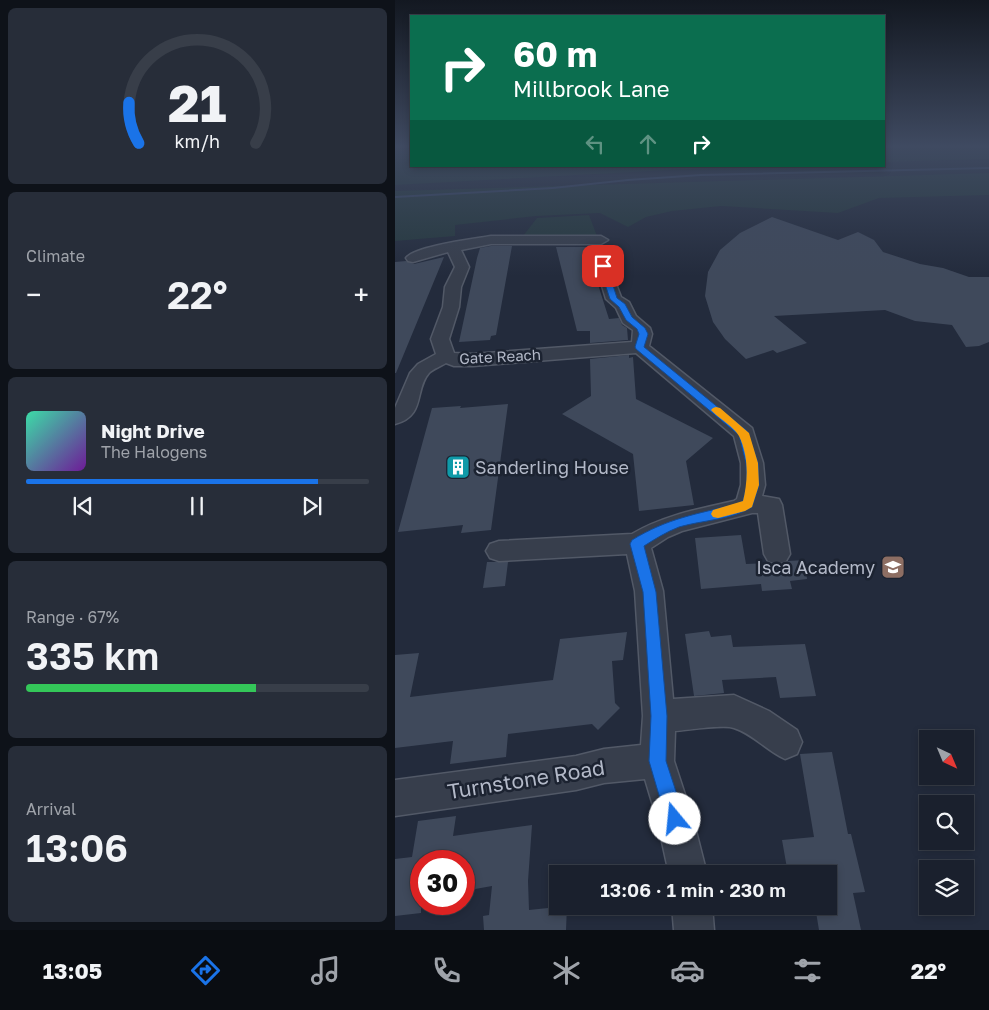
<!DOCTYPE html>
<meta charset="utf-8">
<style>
body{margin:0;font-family:"Golos Text",sans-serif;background:#272d39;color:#f1f3f6;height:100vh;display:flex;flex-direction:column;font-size:19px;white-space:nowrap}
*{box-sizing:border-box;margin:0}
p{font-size:16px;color:#9fa3aa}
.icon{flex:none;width:28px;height:28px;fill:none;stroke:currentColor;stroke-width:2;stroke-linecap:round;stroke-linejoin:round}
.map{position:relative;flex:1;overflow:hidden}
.details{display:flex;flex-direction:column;gap:8px;padding:8px;background:#0e1219;width:395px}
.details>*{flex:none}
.guide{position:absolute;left:15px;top:15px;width:475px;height:152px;border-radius:0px;box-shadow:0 2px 8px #0003,0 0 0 1px #383e49;background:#0b6e4f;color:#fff;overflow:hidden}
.needle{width:32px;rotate:136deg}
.buttons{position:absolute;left:524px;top:730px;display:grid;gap:10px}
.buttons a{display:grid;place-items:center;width:55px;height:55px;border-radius:0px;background:#1a202d;box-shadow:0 2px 8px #0003,0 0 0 1px #383e49;font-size:25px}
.speed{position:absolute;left:15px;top:850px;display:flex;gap:10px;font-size:25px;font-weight:700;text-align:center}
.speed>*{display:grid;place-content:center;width:65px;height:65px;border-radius:50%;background:#1a202d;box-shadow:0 2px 8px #0003,0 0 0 1px #383e49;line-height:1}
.speed .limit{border:8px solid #d22;background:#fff;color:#111}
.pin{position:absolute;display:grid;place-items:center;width:42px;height:42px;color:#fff;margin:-21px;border-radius:10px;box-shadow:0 2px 8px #0006}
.me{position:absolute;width:55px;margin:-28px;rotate:343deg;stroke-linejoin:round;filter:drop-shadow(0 0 4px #0008)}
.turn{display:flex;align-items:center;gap:18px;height:105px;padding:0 20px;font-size:22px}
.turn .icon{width:65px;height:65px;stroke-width:2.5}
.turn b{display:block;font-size:35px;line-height:42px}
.lanes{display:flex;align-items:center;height:48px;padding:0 20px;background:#0003;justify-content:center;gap:25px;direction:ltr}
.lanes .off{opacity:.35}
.big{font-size:38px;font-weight:600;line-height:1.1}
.details .tile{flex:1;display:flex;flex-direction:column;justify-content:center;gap:8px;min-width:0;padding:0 18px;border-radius:8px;background:#272d39}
.details .dial{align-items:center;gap:0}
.dial svg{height:130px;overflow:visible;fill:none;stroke:#383e49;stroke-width:7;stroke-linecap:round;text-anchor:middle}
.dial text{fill:#f1f3f6;stroke:none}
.song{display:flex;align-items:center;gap:15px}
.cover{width:60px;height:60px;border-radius:8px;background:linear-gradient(135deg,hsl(160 70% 55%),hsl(280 70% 35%))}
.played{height:5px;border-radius:2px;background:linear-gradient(90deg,#1a73e8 85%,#383e49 85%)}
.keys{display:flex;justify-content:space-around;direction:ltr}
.heat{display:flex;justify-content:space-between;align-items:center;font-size:28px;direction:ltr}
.charge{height:8px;border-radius:4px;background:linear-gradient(90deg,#34c759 67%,#383e49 0)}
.trip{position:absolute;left:154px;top:865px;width:288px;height:50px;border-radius:0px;background:#1a202d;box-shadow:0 2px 8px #0003,0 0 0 1px #383e49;font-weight:600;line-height:50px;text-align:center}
.menu{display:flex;height:80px;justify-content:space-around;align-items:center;background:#0a0d12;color:#9fa3aa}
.menu .icon{width:35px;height:35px}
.menu .active{color:#1a73e8}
.menu b{font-size:22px;color:#f1f3f6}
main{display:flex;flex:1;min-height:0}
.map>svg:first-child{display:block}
.green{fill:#25383d}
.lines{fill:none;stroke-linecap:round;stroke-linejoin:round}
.stream{fill:#374563;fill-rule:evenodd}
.building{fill:#3f495b}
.minor-casing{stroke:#525967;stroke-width:3}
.minor{fill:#373e4c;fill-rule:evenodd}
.route{fill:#1a73e8;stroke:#114b97}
.slow{fill:#f59e0b}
.labels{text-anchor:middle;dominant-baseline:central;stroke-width:5;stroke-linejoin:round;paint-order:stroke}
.far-street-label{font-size:15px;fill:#b3b9c8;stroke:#1c2331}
.poi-label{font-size:18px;fill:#b3b9c8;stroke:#1c2331;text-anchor:start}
.near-street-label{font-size:21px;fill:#b3b9c8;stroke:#1c2331}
</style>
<main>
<section class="details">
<div class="tile dial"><svg viewBox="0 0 100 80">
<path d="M14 69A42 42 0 1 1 86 69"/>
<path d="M14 69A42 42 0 0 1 8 44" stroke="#1a73e8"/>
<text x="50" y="56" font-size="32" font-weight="700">21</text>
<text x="50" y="72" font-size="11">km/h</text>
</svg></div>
<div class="tile"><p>Climate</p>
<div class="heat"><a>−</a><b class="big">22°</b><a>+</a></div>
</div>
<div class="tile">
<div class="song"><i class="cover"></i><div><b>Night Drive</b><p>The Halogens</p></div></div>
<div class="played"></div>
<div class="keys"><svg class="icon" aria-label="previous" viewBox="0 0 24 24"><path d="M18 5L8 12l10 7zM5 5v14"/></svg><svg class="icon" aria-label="pause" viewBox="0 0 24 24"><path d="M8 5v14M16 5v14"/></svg><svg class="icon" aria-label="next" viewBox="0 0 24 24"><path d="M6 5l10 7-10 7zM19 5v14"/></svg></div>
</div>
<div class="tile"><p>Range · 67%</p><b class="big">335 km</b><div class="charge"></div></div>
<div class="tile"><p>Arrival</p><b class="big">13:06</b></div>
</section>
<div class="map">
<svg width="594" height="930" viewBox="0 0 594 930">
<rect width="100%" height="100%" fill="#232b3c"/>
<path class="green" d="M 0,146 L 16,146 L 16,166 L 349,166 L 0,185 Z
M 489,146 L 594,146 L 594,159 L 489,162 Z
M 594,173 L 594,195 L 484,198 L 443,213 L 326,206 L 277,211 L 251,217 L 233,227 L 205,213 L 141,216 L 60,225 L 60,236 L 0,241 L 0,191 Z
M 194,215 L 202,236 L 128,236 L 142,218 Z"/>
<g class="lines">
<path class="stream" d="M 594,167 L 594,169 L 306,176 L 233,181 L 158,189 L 0,198 L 0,196 L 158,187 L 233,179 L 306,174 Z"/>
</g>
<path class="building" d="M 377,217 L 443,240 L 463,232 L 479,240 L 488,252 L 525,264 L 548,268 L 574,277 L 594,277 L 594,342 L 584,346 L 571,347 L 557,325 L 520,321 L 490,310 L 379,316 L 412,343 L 382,353 L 378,350 L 351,359 L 330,339 L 318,322 L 310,296 L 313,272 L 325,250 L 345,233 Z
M 96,246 L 117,246 L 101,335 L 96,336 L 95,340 L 64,342 L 82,258 L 85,248 Z
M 161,247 L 191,247 L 214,319 L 224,318 L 227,325 L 232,328 L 233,340 L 195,343 L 195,331 L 182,331 Z
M 49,257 L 1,373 L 0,373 L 0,262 L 11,261 L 19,264 Z
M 234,355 L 234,358 L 238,357 L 241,399 L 318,438 L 291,461 L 299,505 L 244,511 L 238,454 L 167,414 L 196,396 L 195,359 Z
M 113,404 L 96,530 L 66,533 L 68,525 L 3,532 L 37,408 L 66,406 L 65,408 Z
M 346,535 L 351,564 L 372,563 L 383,566 L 393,561 L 410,560 L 412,579 L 395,581 L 397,589 L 367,591 L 366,584 L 306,589 L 300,538 Z
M 92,562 L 113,562 L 110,586 L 88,588 Z
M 314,631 L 316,637 L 336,635 L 338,647 L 410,644 L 421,696 L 385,698 L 381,677 L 327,680 L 329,693 L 299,696 L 290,634 Z
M 232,632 L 228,660 L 217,661 L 220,703 L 225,708 L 203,730 L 197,724 L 113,734 L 111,757 L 55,764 L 58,741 L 0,748 L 0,655 L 24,653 L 15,697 L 158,680 L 165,639 Z
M 437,752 L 453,834 L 456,834 L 470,892 L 458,893 L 466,930 L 424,930 L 420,906 L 432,906 L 432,874 L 393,874 L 387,840 L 419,837 L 405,754 Z
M 61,816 L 58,836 L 137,825 L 133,881 L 134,910 L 172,906 L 171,930 L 89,930 L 88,916 L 94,915 L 97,886 L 69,891 L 69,861 L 26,861 L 26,913 L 0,916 L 0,859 L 17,857 L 23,821 Z"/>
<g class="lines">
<g class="minor-casing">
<path id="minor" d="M 96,236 L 206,236 L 213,240 L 206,244 L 96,244 L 66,250 L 74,267 L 66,287 L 64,307 L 54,339 L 59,353 L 78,354 L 237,342 L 238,330 L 228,323 L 221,308 L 211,299 L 201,266 L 203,263 L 213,263 L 226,297 L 234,302 L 241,316 L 255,328 L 257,334 L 254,346 L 357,428 L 368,463 L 370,485 L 367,496 L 384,499 L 387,505 L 395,554 L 391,561 L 382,564 L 373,561 L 369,554 L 363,513 L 357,513 L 287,531 L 273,537 L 256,548 L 268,591 L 278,699 L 339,695 L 374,711 L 402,730 L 407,742 L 402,754 L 390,759 C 372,751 358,734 339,728 C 329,724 293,730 280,731 L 279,761 L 298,819 L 312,874 L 274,874 L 262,819 L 250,779 L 209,783 L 181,790 L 0,816 L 0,780 L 181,756 L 209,749 L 246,745 L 248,716 L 240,591 L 232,554 L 104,561 L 95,558 L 91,551 L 95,544 L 104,541 L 237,534 C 269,515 304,509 339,501 L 342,499 L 346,485 L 346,463 L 339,436 L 241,353 L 78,366 L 59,366 L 51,363 C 46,366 38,369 34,373 C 19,390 31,416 0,424 L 0,408 L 15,373 L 23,364 L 41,354 L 36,339 L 48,307 L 50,287 L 60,267 L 53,252 L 18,262 L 13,261 L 11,258 C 20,246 79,239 96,236 Z
M 277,906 L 317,906 L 319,930 L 279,930 Z"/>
</g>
<use href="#minor" class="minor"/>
</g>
<linearGradient id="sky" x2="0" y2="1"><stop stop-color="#131821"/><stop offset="0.53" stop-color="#3f4a61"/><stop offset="1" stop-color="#3f4a61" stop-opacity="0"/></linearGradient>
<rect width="594" height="276" fill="url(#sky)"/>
<path class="route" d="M 208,264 L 212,266 L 222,298 L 230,304 L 237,317 L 250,328 L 253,334 L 249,347 L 352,431 L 363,463 L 364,485 L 357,507 C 336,520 308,520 284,527 C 271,532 260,539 249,546 L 261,592 L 272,716 L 271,761 L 290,819 L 287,825 L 280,828 L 274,825 L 271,819 L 254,761 L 256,716 L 248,592 L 235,544 L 237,540 C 273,518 302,514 342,504 L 348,501 L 352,485 L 351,463 L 344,435 L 241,349 L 240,347 L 244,334 L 242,329 L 231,320 L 224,307 L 215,299 L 204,266 Z"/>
<path class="slow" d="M 321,407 L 325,408 L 354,433 L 363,463 L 364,485 L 357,507 L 350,511 L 323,518 L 318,517 L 316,514 L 318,510 L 348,501 C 353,481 354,456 344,436 C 339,427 325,419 318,412 L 316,410 L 318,408 Z"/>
<defs>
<g id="building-square" transform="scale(1.25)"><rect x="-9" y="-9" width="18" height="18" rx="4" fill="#0f9aa8" stroke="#1c2331"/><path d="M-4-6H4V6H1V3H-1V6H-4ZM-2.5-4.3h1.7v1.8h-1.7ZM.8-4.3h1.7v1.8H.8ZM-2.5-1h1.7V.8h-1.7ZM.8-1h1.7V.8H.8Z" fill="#fff"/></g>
<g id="school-square" transform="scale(1.25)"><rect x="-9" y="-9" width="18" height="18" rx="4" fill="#8d6e63" stroke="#1c2331"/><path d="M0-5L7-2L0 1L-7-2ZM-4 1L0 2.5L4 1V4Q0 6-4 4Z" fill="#fff"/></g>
</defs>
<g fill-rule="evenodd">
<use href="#building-square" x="63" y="467"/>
<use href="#school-square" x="498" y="567"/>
</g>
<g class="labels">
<g class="far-street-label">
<text transform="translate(105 356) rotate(-3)">Gate Reach</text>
</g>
<g class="poi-label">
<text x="80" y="467">Sanderling House</text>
<text x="480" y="567" text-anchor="end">Isca Academy</text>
</g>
<g class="near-street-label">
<text transform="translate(131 779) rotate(-9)">Turnstone Road</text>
</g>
</g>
</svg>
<div class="buttons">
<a><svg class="needle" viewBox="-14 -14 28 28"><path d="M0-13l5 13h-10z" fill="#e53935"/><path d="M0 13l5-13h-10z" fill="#9fa3aa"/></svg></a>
<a><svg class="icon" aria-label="search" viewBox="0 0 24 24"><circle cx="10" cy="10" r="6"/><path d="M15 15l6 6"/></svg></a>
<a><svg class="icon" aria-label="layers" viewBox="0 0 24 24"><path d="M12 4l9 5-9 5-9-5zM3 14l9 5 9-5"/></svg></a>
</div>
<div class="speed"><div class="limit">30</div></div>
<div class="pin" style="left:208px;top:266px;background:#d93025"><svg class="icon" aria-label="arrive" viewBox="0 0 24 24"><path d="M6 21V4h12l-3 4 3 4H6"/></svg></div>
<svg class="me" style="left:280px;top:819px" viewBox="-20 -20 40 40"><circle r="19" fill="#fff"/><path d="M0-13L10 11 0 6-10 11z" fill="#1a73e8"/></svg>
<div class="trip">13:06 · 1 min · 230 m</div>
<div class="guide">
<div class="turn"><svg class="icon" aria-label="right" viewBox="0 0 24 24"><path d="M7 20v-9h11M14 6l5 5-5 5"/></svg><div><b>60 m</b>Millbrook Lane</div></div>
<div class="lanes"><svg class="icon off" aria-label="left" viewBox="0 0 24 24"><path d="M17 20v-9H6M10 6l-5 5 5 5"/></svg><svg class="icon off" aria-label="ahead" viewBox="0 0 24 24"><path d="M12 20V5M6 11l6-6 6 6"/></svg><svg class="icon" aria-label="right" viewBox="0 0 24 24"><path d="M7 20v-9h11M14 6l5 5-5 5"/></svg></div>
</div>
</div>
</main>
<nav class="menu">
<b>13:05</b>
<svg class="icon active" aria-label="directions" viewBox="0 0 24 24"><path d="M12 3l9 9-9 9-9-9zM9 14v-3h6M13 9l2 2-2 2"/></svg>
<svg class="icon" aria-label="music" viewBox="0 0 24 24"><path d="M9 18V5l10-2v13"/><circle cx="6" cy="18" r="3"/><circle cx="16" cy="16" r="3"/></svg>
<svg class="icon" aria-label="phone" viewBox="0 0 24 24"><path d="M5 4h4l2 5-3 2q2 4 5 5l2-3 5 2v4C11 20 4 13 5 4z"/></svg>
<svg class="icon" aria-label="climate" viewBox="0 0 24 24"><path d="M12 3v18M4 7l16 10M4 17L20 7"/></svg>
<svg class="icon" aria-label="car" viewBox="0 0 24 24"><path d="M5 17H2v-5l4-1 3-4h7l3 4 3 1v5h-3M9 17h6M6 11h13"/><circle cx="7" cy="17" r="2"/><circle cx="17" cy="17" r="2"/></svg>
<svg class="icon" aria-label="filters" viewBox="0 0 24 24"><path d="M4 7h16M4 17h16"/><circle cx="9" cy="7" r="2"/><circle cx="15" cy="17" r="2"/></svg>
<b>22°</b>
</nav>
